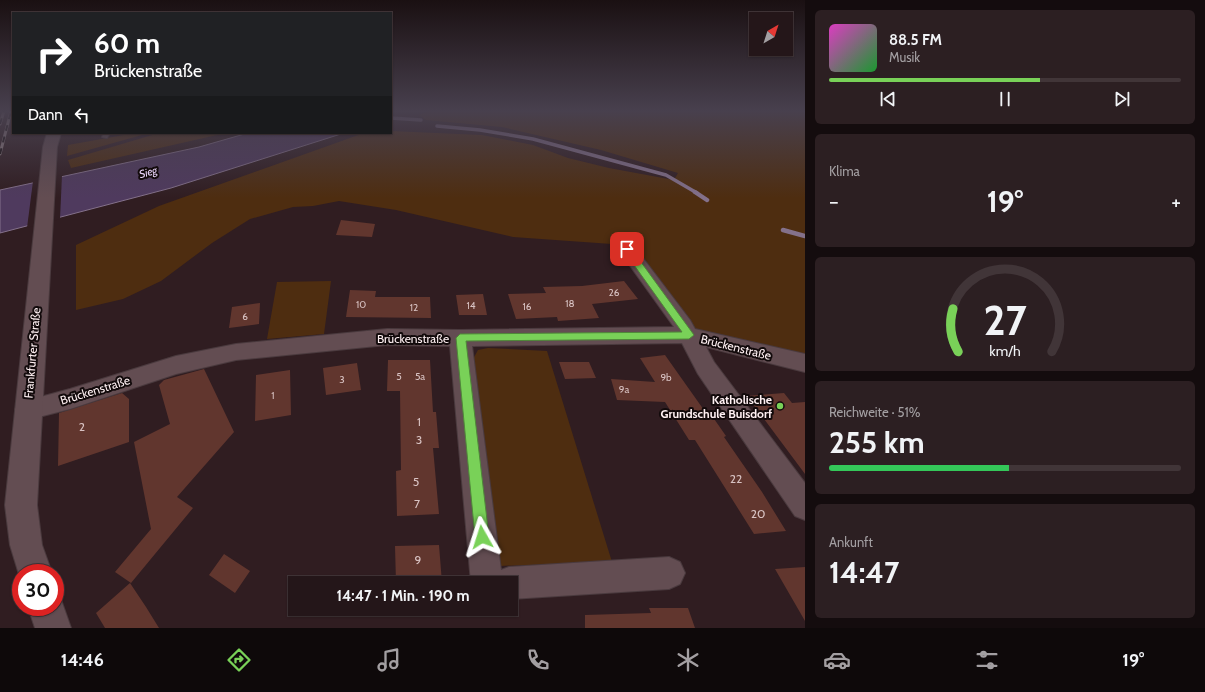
<!DOCTYPE html>
<html lang="de">
<meta charset="utf-8">
<style>
body{margin:0;font-family:Cabin,sans-serif;background:#2c1f22;color:#f1f3f6;height:100vh;display:flex;flex-direction:column;font-size:15px;white-space:nowrap}
*{box-sizing:border-box;margin:0}
p{font-size:13px;color:#a39fa2}
.icon{flex:none;width:22px;height:22px;fill:none;stroke:currentColor;stroke-width:2;stroke-linecap:round;stroke-linejoin:round}
.map{position:relative;flex:1;overflow:hidden}
.details{display:flex;flex-direction:column;gap:10px;padding:10px;background:#140c0e;width:400px}
.details>*{flex:none}
.hud{position:absolute;left:12px;top:12px;width:380px;height:122px;border-radius:0px;box-shadow:0 1px 3px #0004,0 0 0 1px #413538;background:#202124;color:#fff;overflow:hidden}
.needle{width:26px;rotate:39deg}
.fabs{position:absolute;left:749px;top:12px;display:grid;gap:8px}
.fabs a{display:grid;place-items:center;width:44px;height:44px;border-radius:0px;background:#241619;box-shadow:0 1px 3px #0004,0 0 0 1px #413538;font-size:20px}
.speed{position:absolute;left:12px;top:564px;display:flex;gap:8px;font-size:20px;font-weight:700;text-align:center}
.speed>*{display:grid;place-content:center;width:52px;height:52px;border-radius:50%;background:#241619;box-shadow:0 1px 3px #0004,0 0 0 1px #413538;line-height:1}
.speed .limit{border:6px solid #d22;background:#fff;color:#111}
.pin{position:absolute;display:grid;place-items:center;width:34px;height:34px;color:#fff;margin:-17px;border-radius:8px;box-shadow:0 2px 6px #0006}
.me{position:absolute;width:44px;margin:-22px;rotate:354deg;stroke-linejoin:round;filter:drop-shadow(0 0 3px #0008)}
.turn{display:flex;align-items:center;gap:14px;height:84px;padding:0 16px;font-size:18px}
.turn .icon{width:52px;height:52px;stroke-width:2.5}
.turn b{display:block;font-size:28px;line-height:34px}
.then{display:flex;align-items:center;height:38px;padding:0 16px;background:#0003;gap:8px;font-size:15px}
.big{font-size:30px;font-weight:800;line-height:1.1}
.details .widget{flex:1;display:flex;flex-direction:column;justify-content:center;gap:6px;min-width:0;padding:0 14px;border-radius:6px;background:#2c1f22}
.details .dial{align-items:center;gap:0}
.dial svg{height:104px;overflow:visible;fill:none;stroke:#413538;stroke-width:7;stroke-linecap:round;text-anchor:middle}
.dial text{fill:#f1f3f6;stroke:none}
.song{display:flex;align-items:center;gap:12px}
.cover{width:48px;height:48px;border-radius:6px;background:linear-gradient(135deg,hsl(310 70% 55%),hsl(130 70% 35%))}
.played{height:4px;border-radius:2px;background:linear-gradient(90deg,#79d158 60%,#413538 60%)}
.keys{display:flex;justify-content:space-around;direction:ltr}
.heat{display:flex;justify-content:space-between;align-items:center;font-size:22px;direction:ltr}
.charge{height:6px;border-radius:3px;background:linear-gradient(90deg,#34c759 51%,#413538 0)}
.trip{position:absolute;left:288px;top:576px;width:230px;height:40px;border-radius:0px;background:#241619;box-shadow:0 1px 3px #0004,0 0 0 1px #413538;font-weight:800;line-height:40px;text-align:center}
.menu{display:flex;height:64px;justify-content:space-around;align-items:center;background:#0e090a;color:#a39fa2}
.menu .icon{width:28px;height:28px}
.menu .current{color:#79d158}
.menu b{font-size:18px;color:#f1f3f6}
main{display:flex;flex:1;min-height:0}
.map>svg:first-child{display:block}
.green{fill:#4e2d10}
.water{fill:#4f3a5e;stroke:#84718b}
.pier{fill:#301d21}
.lines{fill:none;stroke-linecap:round;stroke-linejoin:round}
.stream-far1{stroke:#84718b;stroke-width:3.5}
.stream{stroke:#84718b;stroke-width:4.5}
.building{fill:#61362e}
.service-casing{stroke:#4a3a3e;stroke-width:2}
.minor-casing{stroke:#4a3a3e;stroke-width:2}
.secondary-casing{stroke:#4a3a3e;stroke-width:2}
.service{fill:#634d52;fill-rule:evenodd}
.minor{fill:#634d52;fill-rule:evenodd}
.secondary{fill:#634d52;fill-rule:evenodd}
.rail-casing{stroke:#97878a;stroke-width:3}
.rail{stroke:#120a0b;stroke-width:2;stroke-dasharray:6;stroke-linecap:butt}
.route{fill:#79d158;stroke:#4f8839}
.poi-dot{fill:#79d158;stroke:#120a0b;stroke-width:1.5}
.labels{text-anchor:middle;dominant-baseline:central;stroke-width:4;stroke-linejoin:round;paint-order:stroke}
.number-label{font-size:10px;fill:#d8c2c2}
.far-water-label{font-size:11px;font-style:italic;fill:#edd7fd;stroke:#120a0b}
.street-label{font-size:12px;fill:#fff1f3;stroke:#120a0b}
.poi-label{font-size:12px;font-weight:bold;fill:#fff1f3;stroke:#120a0b;text-anchor:end}
.near-number-label{font-size:12px;fill:#d8c2c2}
</style>
<main>
<div class="map">
<svg width="805" height="628" viewBox="0 0 805 628">
<rect width="100%" height="100%" fill="#301d21"/>
<path class="green" d="M 428,111 L 805,111 L 805,359 L 692,331 L 633,251 L 640,246 L 513,237 L 396,210 L 339,201 L 313,206 L 293,207 L 250,219 L 212,243 L 161,281 L 123,299 L 76,310 L 76,245 L 159,206 L 364,133 L 391,133 L 391,131 L 482,135 L 533,145 L 568,158 L 609,168 L 674,180 L 678,173 L 601,150 L 502,127 L 426,120 L 419,115 Z
M 135,133 L 149,133 L 67,156 L 68,145 Z
M 159,133 L 226,133 L 71,168 L 68,160 Z
M 331,281 L 324,334 L 267,339 L 277,282 Z
M 488,348 L 547,351 L 612,562 L 499,566 L 472,361 L 478,350 Z"/>
<path class="water" d="M 248,133 L 344,133 L 171,188 L 0,233 L 0,190 L 199,147 Z"/>
<path class="pier" d="M 62,175 L 60,219 L 27,228 L 33,181 Z"/>
<g class="lines">
<path class="stream-far1" d="M 391,118 L 421,120
M 437,126 L 480,130 L 533,139 L 666,175 L 697,193"/>
<path class="stream" d="M 695,192 L 707,200
M 783,230 L 805,236"/>
</g>
<path class="building" d="M 341,220 L 375,224 L 372,237 L 336,235 Z
M 624,281 L 638,299 L 592,304 L 599,318 L 558,321 L 557,317 L 516,319 L 508,294 L 546,293 L 543,287 L 582,286 Z
M 350,290 L 376,291 L 375,297 L 430,297 L 431,318 L 346,317 Z
M 483,294 L 487,315 L 459,315 L 456,295 Z
M 260,303 L 259,324 L 229,328 L 232,307 Z
M 665,355 L 706,413 L 710,413 L 726,436 L 724,437 L 762,492 L 786,531 L 754,534 L 695,440 L 689,440 L 665,402 L 617,400 L 611,379 L 655,382 L 640,358 Z
M 388,360 L 430,360 L 433,412 L 436,412 L 439,448 L 433,448 L 439,514 L 397,516 L 396,471 L 401,470 L 400,391 L 387,391 Z
M 559,362 L 589,362 L 596,378 L 565,379 Z
M 357,363 L 361,390 L 326,395 L 323,368 Z
M 204,369 L 234,432 L 177,497 L 193,508 L 131,583 L 115,572 L 151,529 L 134,442 L 170,424 L 159,385 L 164,380 Z
M 290,370 L 291,415 L 255,421 L 256,375 Z
M 122,393 L 129,399 L 129,442 L 58,466 L 59,413 Z
M 784,393 L 792,403 L 805,402 L 805,474 L 747,396 Z
M 439,545 L 442,583 L 396,583 L 395,546 Z
M 224,554 L 250,571 L 235,593 L 209,575 Z
M 805,567 L 805,621 L 775,569 Z
M 130,583 L 146,607 L 159,628 L 105,628 L 96,613 Z
M 649,608 L 688,608 L 695,628 L 585,628 L 585,615 L 651,613 Z"/>
<g class="lines">
<g class="service-casing">
<path id="service" d="M 104,133 L 110,133 L 107,138 L 102,137 Z"/>
</g>
<g class="minor-casing">
<path id="minor" d="M 627,244 L 633,245 L 690,320 L 695,329 L 805,354 L 805,372 L 706,347 L 714,362 L 805,483 L 805,520 L 795,516 L 698,374 L 682,343 L 472,346 L 501,570 L 509,567 L 669,557 L 680,562 L 685,573 L 680,584 L 669,589 L 511,599 L 511,583 L 471,583 L 450,346 L 387,345 L 236,360 L 176,374 L 70,409 L 27,420 L 18,417 L 15,410 L 18,403 L 70,389 L 176,356 L 236,344 L 387,329 L 460,330 L 674,327 L 618,249 L 621,245 Z"/>
</g>
<g class="secondary-casing">
<path id="secondary" d="M 47,133 L 61,133 L 57,147 L 37,505 L 42,545 L 52,573 L 21,573 L 21,581 L 10,545 L 5,505 L 43,147 Z
M 55,593 L 59,594 L 71,628 L 35,628 L 28,607 L 55,607 Z"/>
</g>
<use href="#service" class="service"/>
<use href="#minor" class="minor"/>
<use href="#secondary" class="secondary"/>
<g class="rail-casing">
<path id="rail" d="M 0,124 L 4,111
M 0,154 L 11,111"/>
</g>
<use href="#rail" class="rail"/>
</g>
<linearGradient id="sky" x2="0" y2="1"><stop stop-color="#1a1012"/><stop offset="0.56" stop-color="#48404e"/><stop offset="1" stop-color="#48404e" stop-opacity="0"/></linearGradient>
<rect width="805" height="198" fill="url(#sky)"/>
<path class="route" d="M 624,247 L 630,247 L 694,335 L 689,339 L 466,341 L 489,537 L 487,542 L 482,544 L 477,542 L 475,537 L 456,338 L 460,334 L 682,332 L 624,251 Z"/>
<circle class="poi-dot" cx="780" cy="406" r="4"/>
<g class="labels">
<g class="number-label">
<text x="614" y="292">26</text>
<text x="570" y="303">18</text>
<text x="361" y="304">10</text>
<text x="471" y="305">14</text>
<text x="527" y="306">16</text>
<text x="414" y="307">12</text>
<text x="245" y="316">6</text>
<text x="399" y="376">5</text>
<text x="420" y="376">5a</text>
<text x="666" y="377">9b</text>
<text x="342" y="379">3</text>
<text x="624" y="389">9a</text>
<text x="273" y="395">1</text>
</g>
<g class="far-water-label">
<text transform="translate(148 172) rotate(-15)">Sieg</text>
</g>
<g class="street-label">
<text x="413" y="338">Brückenstraße</text>
<text transform="translate(736 347) rotate(14)">Brückenstraße</text>
<text transform="translate(32 353) rotate(-85)">Frankfurter Straße</text>
<text transform="translate(95 390) rotate(-17)">Brückenstraße</text>
</g>
<g class="poi-label">
<text x="772" y="399">Katholische<tspan x="772" dy="14">Grundschule Buisdorf</tspan></text>
</g>
<g class="near-number-label">
<text x="419" y="421">1</text>
<text x="82" y="426">2</text>
<text x="419" y="439">3</text>
<text x="736" y="478">22</text>
<text x="416" y="481">5</text>
<text x="417" y="503">7</text>
<text x="758" y="513">20</text>
<text x="418" y="559">9</text>
</g>
</g>
</svg>
<div class="fabs">
<a><svg class="needle" viewBox="-14 -14 28 28"><path d="M0-13l5 13h-10z" fill="#e53935"/><path d="M0 13l5-13h-10z" fill="#a39fa2"/></svg></a>
</div>
<div class="speed"><div class="limit">30</div></div>
<div class="pin" style="left:627px;top:249px;background:#d93025"><svg class="icon" aria-label="arrive" viewBox="0 0 24 24"><path d="M6 21V4h12l-3 4 3 4H6"/></svg></div>
<svg class="me" style="left:482px;top:537px" viewBox="-20 -20 40 40"><path d="M0-17L14 15 0 8-14 15z" fill="#79d158" stroke="#fff" stroke-width="4"/></svg>
<div class="trip">14:47 · 1 Min. · 190 m</div>
<div class="hud">
<div class="turn"><svg class="icon" aria-label="right" viewBox="0 0 24 24"><path d="M7 20v-9h11M14 6l5 5-5 5"/></svg><div><b>60 m</b>Brückenstraße</div></div>
<div class="then">Dann<svg class="icon" aria-label="left" viewBox="0 0 24 24"><path d="M17 20v-9H6M10 6l-5 5 5 5"/></svg></div>
</div>
</div>
<section class="details">
<div class="widget">
<div class="song"><i class="cover"></i><div><b>88.5 FM</b><p>Musik</p></div></div>
<div class="played"></div>
<div class="keys"><svg class="icon" aria-label="previous" viewBox="0 0 24 24"><path d="M18 5L8 12l10 7zM5 5v14"/></svg><svg class="icon" aria-label="pause" viewBox="0 0 24 24"><path d="M8 5v14M16 5v14"/></svg><svg class="icon" aria-label="next" viewBox="0 0 24 24"><path d="M6 5l10 7-10 7zM19 5v14"/></svg></div>
</div>
<div class="widget"><p>Klima</p>
<div class="heat"><a>−</a><b class="big">19°</b><a>+</a></div>
</div>
<div class="widget dial"><svg viewBox="0 0 100 80">
<path d="M14 69A42 42 0 1 1 86 69"/>
<path d="M14 69A42 42 0 0 1 10 36" stroke="#79d158"/>
<text x="50" y="56" font-size="32" font-weight="700">27</text>
<text x="50" y="72" font-size="11">km/h</text>
</svg></div>
<div class="widget"><p>Reichweite · 51%</p><b class="big">255 km</b><div class="charge"></div></div>
<div class="widget"><p>Ankunft</p><b class="big">14:47</b></div>
</section>
</main>
<nav class="menu">
<b>14:46</b>
<svg class="icon current" aria-label="directions" viewBox="0 0 24 24"><path d="M12 3l9 9-9 9-9-9zM9 14v-3h6M13 9l2 2-2 2"/></svg>
<svg class="icon" aria-label="music" viewBox="0 0 24 24"><path d="M9 18V5l10-2v13"/><circle cx="6" cy="18" r="3"/><circle cx="16" cy="16" r="3"/></svg>
<svg class="icon" aria-label="phone" viewBox="0 0 24 24"><path d="M5 4h4l2 5-3 2q2 4 5 5l2-3 5 2v4C11 20 4 13 5 4z"/></svg>
<svg class="icon" aria-label="climate" viewBox="0 0 24 24"><path d="M12 3v18M4 7l16 10M4 17L20 7"/></svg>
<svg class="icon" aria-label="car" viewBox="0 0 24 24"><path d="M5 17H2v-5l4-1 3-4h7l3 4 3 1v5h-3M9 17h6M6 11h13"/><circle cx="7" cy="17" r="2"/><circle cx="17" cy="17" r="2"/></svg>
<svg class="icon" aria-label="filters" viewBox="0 0 24 24"><path d="M4 7h16M4 17h16"/><circle cx="9" cy="7" r="2"/><circle cx="15" cy="17" r="2"/></svg>
<b>19°</b>
</nav>
